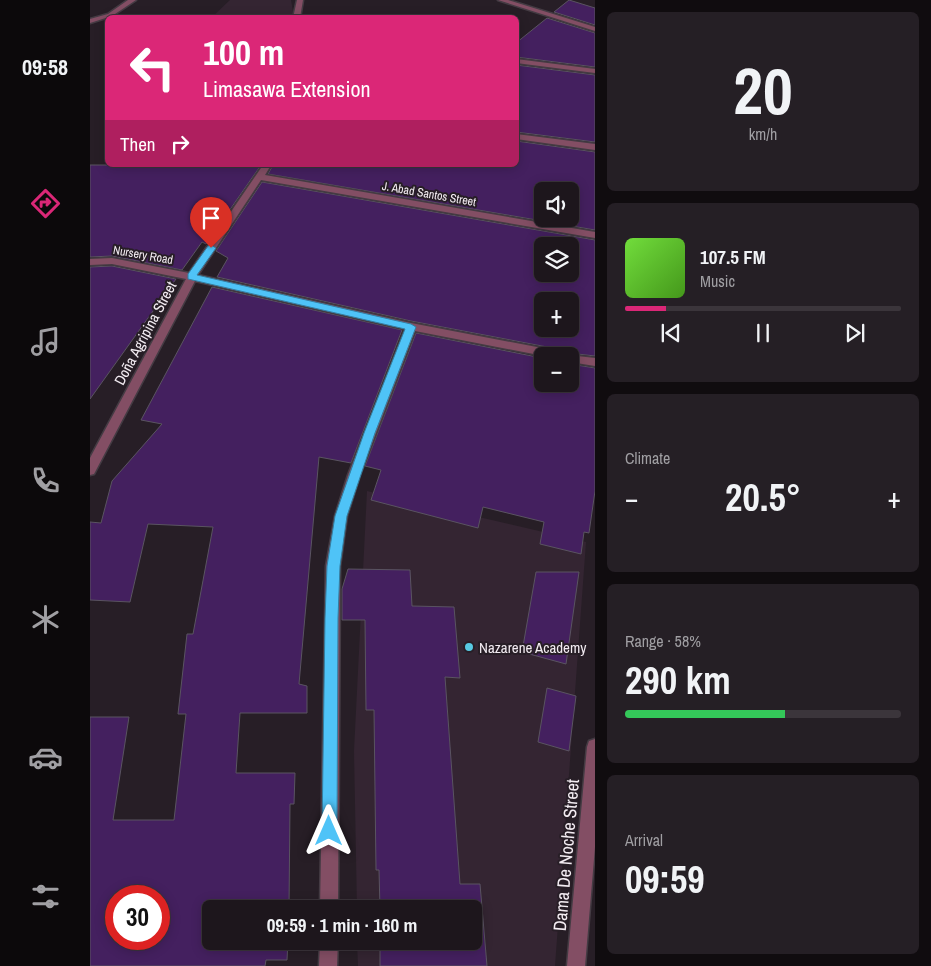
<!DOCTYPE html>
<meta charset="utf-8">
<style>
body{margin:0;font-family:"Archivo Narrow",sans-serif;background:#251f25;color:#f1f3f6;height:100vh;display:flex;flex-direction:column;font-size:19px;white-space:nowrap}
*{box-sizing:border-box;margin:0}
p{font-size:16px;color:#a09fa3}
.icon{flex:none;width:28px;height:28px;fill:none;stroke:currentColor;stroke-width:2;stroke-linecap:round;stroke-linejoin:round}
.map{position:relative;flex:1;overflow:hidden}
.sheet{display:flex;flex-direction:column;gap:12px;padding:12px;background:#100c0f;width:336px}
.sheet>*{flex:none}
.top-card{position:absolute;left:15px;top:15px;width:414px;height:152px;border-radius:8px;box-shadow:0 2px 12px #0003,0 0 0 1px #3b353b;background:#db2777;color:#fff;overflow:hidden}
.buttons{position:absolute;left:444px;top:182px;display:grid;gap:10px}
.buttons a{display:grid;place-items:center;width:45px;height:45px;border-radius:8px;background:#1d161c;box-shadow:0 2px 12px #0003,0 0 0 1px #3b353b;font-size:25px}
.speed{position:absolute;left:15px;top:885px;display:flex;gap:10px;font-size:25px;font-weight:700;text-align:center}
.speed>*{display:grid;place-content:center;width:65px;height:65px;border-radius:50%;background:#1d161c;box-shadow:0 2px 12px #0003,0 0 0 1px #3b353b;line-height:1}
.speed .limit{border:8px solid #d22;background:#fff;color:#111}
.pin{position:absolute;display:grid;place-items:center;width:42px;height:42px;color:#fff;margin:-51px -21px;border-radius:50% 50% 50% 0;rotate:-45deg;box-shadow:0 0 5px #0007}
.pin .icon{rotate:45deg}
.me{position:absolute;width:55px;margin:-28px;rotate:0deg;stroke-linejoin:round;filter:drop-shadow(0 0 4px #0008)}
.turn{display:flex;align-items:center;gap:18px;height:105px;padding:0 15px;font-size:22px}
.turn .icon{width:65px;height:65px;stroke-width:2.5}
.turn b{display:block;font-size:35px;line-height:42px}
.then{display:flex;align-items:center;height:48px;padding:0 15px;background:#0003;gap:10px;font-size:19px}
.big{font-size:38px;font-weight:700;line-height:1.1}
.sheet .card{flex:1;display:flex;flex-direction:column;justify-content:center;gap:8px;min-width:0;padding:0 18px;border-radius:8px;background:#251f25}
.sheet .dial{align-items:center;gap:0}
.dial b{font-size:65px;line-height:1}
.song{display:flex;align-items:center;gap:15px}
.cover{width:60px;height:60px;border-radius:8px;background:linear-gradient(135deg,hsl(100 70% 55%),hsl(100 70% 35%))}
.played{height:5px;border-radius:2px;background:linear-gradient(90deg,#db2777 15%,#3b353b 15%)}
.keys{display:flex;justify-content:space-around;direction:ltr}
.heat{display:flex;justify-content:space-between;align-items:center;font-size:28px;direction:ltr}
.charge{height:8px;border-radius:4px;background:linear-gradient(90deg,#34c759 58%,#3b353b 0)}
.trip{position:absolute;left:112px;top:900px;width:280px;height:50px;border-radius:8px;background:#1d161c;box-shadow:0 2px 12px #0003,0 0 0 1px #3b353b;font-weight:700;line-height:50px;text-align:center}
main{display:flex;flex:1;min-height:0}
.tab-bar{display:flex;flex-direction:column;width:90px;justify-content:space-around;align-items:center;background:#0c090b;color:#a09fa3}
.tab-bar .icon{width:35px;height:35px}
.tab-bar .active{color:#db2777}
.tab-bar b{font-size:22px;color:#f1f3f6}
.map>svg:first-child{display:block}
.built{fill:#342532}
.building{fill:#44205f;stroke:#5a5461;fill-rule:evenodd}
.lines{fill:none;stroke-linecap:round;stroke-linejoin:round}
.minor-casing{stroke:#443b43;stroke-width:3}
.minor{fill:#834e64;fill-rule:evenodd}
.route{fill:#4fc3f7;stroke:#337fa1}
.poi-dot{fill:#58c9e3;stroke:#271e26;stroke-width:2}
.labels{text-anchor:middle;dominant-baseline:central;stroke-width:4;stroke-linejoin:round;paint-order:stroke}
.far-street-label{font-size:12px;fill:#f3ecf2;stroke:#271e26}
.street-label{font-size:15px;fill:#f3ecf2;stroke:#271e26}
.poi-label{font-size:15px;fill:#f3ecf2;stroke:#271e26;text-anchor:start}
.near-street-label{font-size:18px;fill:#f3ecf2;stroke:#271e26}
</style>
<main>
<nav class="tab-bar">
<b>09:58</b>
<svg class="icon active" aria-label="directions" viewBox="0 0 24 24"><path d="M12 3l9 9-9 9-9-9zM9 14v-3h6M13 9l2 2-2 2"/></svg>
<svg class="icon" aria-label="music" viewBox="0 0 24 24"><path d="M9 18V5l10-2v13"/><circle cx="6" cy="18" r="3"/><circle cx="16" cy="16" r="3"/></svg>
<svg class="icon" aria-label="phone" viewBox="0 0 24 24"><path d="M5 4h4l2 5-3 2q2 4 5 5l2-3 5 2v4C11 20 4 13 5 4z"/></svg>
<svg class="icon" aria-label="climate" viewBox="0 0 24 24"><path d="M12 3v18M4 7l16 10M4 17L20 7"/></svg>
<svg class="icon" aria-label="car" viewBox="0 0 24 24"><path d="M5 17H2v-5l4-1 3-4h7l3 4 3 1v5h-3M9 17h6M6 11h13"/><circle cx="7" cy="17" r="2"/><circle cx="17" cy="17" r="2"/></svg>
<svg class="icon" aria-label="filters" viewBox="0 0 24 24"><path d="M4 7h16M4 17h16"/><circle cx="9" cy="7" r="2"/><circle cx="15" cy="17" r="2"/></svg>
</nav>
<div class="map">
<svg width="505" height="966" viewBox="0 0 505 966">
<rect width="100%" height="100%" fill="#271e26"/>
<path class="built" d="M 140,0 L 201,0 L 204,17 L 121,18 Z
M 277,491 L 496,542 L 465,966 L 268,966 L 267,941 L 384,941 L 384,909 L 267,909 L 264,751 Z"/>
<path class="building" d="M 479,0 L 505,8 L 505,25 L 464,12 Z
M 457,18 L 505,33 L 505,67 L 426,57 L 426,43 Z
M 426,65 L 505,75 L 505,142 L 426,132 Z
M 426,141 L 505,152 L 505,230 L 178,174 L 183,165 L 426,165 ZM 452,191 L 480,191 L 480,219 L 452,219 Z
M 0,165 L 171,165 L 116,244 L 112,242 L 92,270 L 22,256 L 0,257 Z
M 172,182 L 505,240 L 505,356 L 479,353 L 473,350 L 321,321 L 127,277 L 138,258 L 126,251 ZM 452,246 L 480,246 L 480,274 L 452,274 ZM 452,301 L 480,301 L 480,329 L 452,329 Z
M 22,266 L 86,279 L 0,399 L 0,267 Z
M 122,287 L 312,330 L 261,463 L 229,457 L 209,684 L 217,686 L 217,713 L 150,713 L 146,773 L 205,773 L 204,804 L 200,804 L 199,909 L 121,909 L 121,941 L 198,941 L 197,960 L 176,960 L 175,966 L 0,966 L 0,717 L 39,717 L 23,820 L 84,820 L 96,714 L 88,714 L 97,634 L 103,634 L 123,527 L 58,524 L 40,602 L 0,600 L 0,522 L 11,523 L 22,481 L 72,424 L 51,420 ZM 26,896 L 69,896 L 69,939 L 26,939 Z
M 326,333 L 452,358 L 452,384 L 480,384 L 480,364 L 505,368 L 505,491 L 499,533 L 494,532 L 491,554 L 450,544 L 454,522 L 393,507 L 388,528 L 281,500 L 291,470 L 275,466 Z
M 258,569 L 320,570 L 322,606 L 364,607 L 370,678 L 355,677 L 370,884 L 390,884 L 397,966 L 290,966 L 290,941 L 384,941 L 384,909 L 290,909 L 289,870 L 286,870 L 284,710 L 276,710 L 275,620 L 252,620 L 252,589 Z
M 446,572 L 489,572 L 476,664 L 432,652 Z
M 457,688 L 486,696 L 479,751 L 448,742 Z"/>
<g class="lines">
<g class="minor-casing">
<path id="minor" d="M 38,0 L 46,0 L 22,16 L 0,23 L 0,19 L 18,14 Z
M 207,0 L 213,0 L 210,18 L 203,18 Z
M 408,0 L 418,0 L 505,27 L 505,31 Z
M 426,59 L 505,69 L 505,73 L 426,63 Z
M 426,134 L 505,144 L 505,150 L 426,139 Z
M 173,165 L 181,165 L 175,175 L 505,232 L 505,238 L 171,180 L 108,275 L 321,323 L 473,352 L 478,355 L 505,358 L 505,366 L 480,362 L 480,356 L 454,356 L 325,331 L 270,475 L 257,516 L 250,566 L 248,909 L 230,909 L 236,566 L 245,516 L 258,475 L 315,329 L 105,281 L 4,474 L 0,475 L 0,458 L 96,279 L 22,264 L 0,265 L 0,259 L 22,258 L 99,273 Z
M 505,739 L 505,847 L 495,966 L 477,966 L 497,747 L 499,741 Z
M 230,941 L 248,941 L 247,966 L 229,966 Z"/>
</g>
<use href="#minor" class="minor"/>
</g>
<path class="route" d="M 121,245 L 126,248 L 107,275 L 321,324 L 326,327 L 285,433 L 257,516 L 250,566 L 248,618 L 247,831 L 245,836 L 239,838 L 234,836 L 232,831 L 235,618 L 237,566 L 245,516 L 274,433 L 315,329 L 98,279 L 98,274 L 118,246 Z"/>
<circle class="poi-dot" cx="379" cy="647" r="5"/>
<g class="labels">
<g class="far-street-label">
<text transform="translate(339 194) rotate(10)">J. Abad Santos Street</text>
<text transform="translate(53 255) rotate(10)">Nursery Road</text>
</g>
<g class="street-label">
<text transform="translate(55 333) rotate(-62)">Doña Agripina Street</text>
</g>
<g class="poi-label">
<text x="389" y="647">Nazarene Academy</text>
</g>
<g class="near-street-label">
<text transform="translate(476 855) rotate(-85)">Dama De Noche Street</text>
</g>
</g>
</svg>
<div class="buttons">
<a><svg class="icon" aria-label="sound" viewBox="0 0 24 24"><path d="M4 9h4l5-4v14l-5-4H4zM17 9q2 3 0 6"/></svg></a>
<a><svg class="icon" aria-label="layers" viewBox="0 0 24 24"><path d="M12 4l9 5-9 5-9-5zM3 14l9 5 9-5"/></svg></a>
<a>+</a>
<a>−</a>
</div>
<div class="speed"><div class="limit">30</div></div>
<div class="pin" style="left:121px;top:248px;background:#d93025"><svg class="icon" aria-label="arrive" viewBox="0 0 24 24"><path d="M6 21V4h12l-3 4 3 4H6"/></svg></div>
<svg class="me" style="left:239px;top:831px" viewBox="-20 -20 40 40"><path d="M0-17L14 15 0 8-14 15z" fill="#4fc3f7" stroke="#fff" stroke-width="4"/></svg>
<div class="trip">09:59 · 1 min · 160 m</div>
<div class="top-card">
<div class="turn"><svg class="icon" aria-label="left" viewBox="0 0 24 24"><path d="M17 20v-9H6M10 6l-5 5 5 5"/></svg><div><b>100 m</b>Limasawa Extension</div></div>
<div class="then">Then<svg class="icon" aria-label="right" viewBox="0 0 24 24"><path d="M7 20v-9h11M14 6l5 5-5 5"/></svg></div>
</div>
</div>
<section class="sheet">
<div class="card dial"><b>20</b><p>km/h</p></div>
<div class="card">
<div class="song"><i class="cover"></i><div><b>107.5 FM</b><p>Music</p></div></div>
<div class="played"></div>
<div class="keys"><svg class="icon" aria-label="previous" viewBox="0 0 24 24"><path d="M18 5L8 12l10 7zM5 5v14"/></svg><svg class="icon" aria-label="pause" viewBox="0 0 24 24"><path d="M8 5v14M16 5v14"/></svg><svg class="icon" aria-label="next" viewBox="0 0 24 24"><path d="M6 5l10 7-10 7zM19 5v14"/></svg></div>
</div>
<div class="card"><p>Climate</p>
<div class="heat"><a>−</a><b class="big">20.5°</b><a>+</a></div>
</div>
<div class="card"><p>Range · 58%</p><b class="big">290 km</b><div class="charge"></div></div>
<div class="card"><p>Arrival</p><b class="big">09:59</b></div>
</section>
</main>
